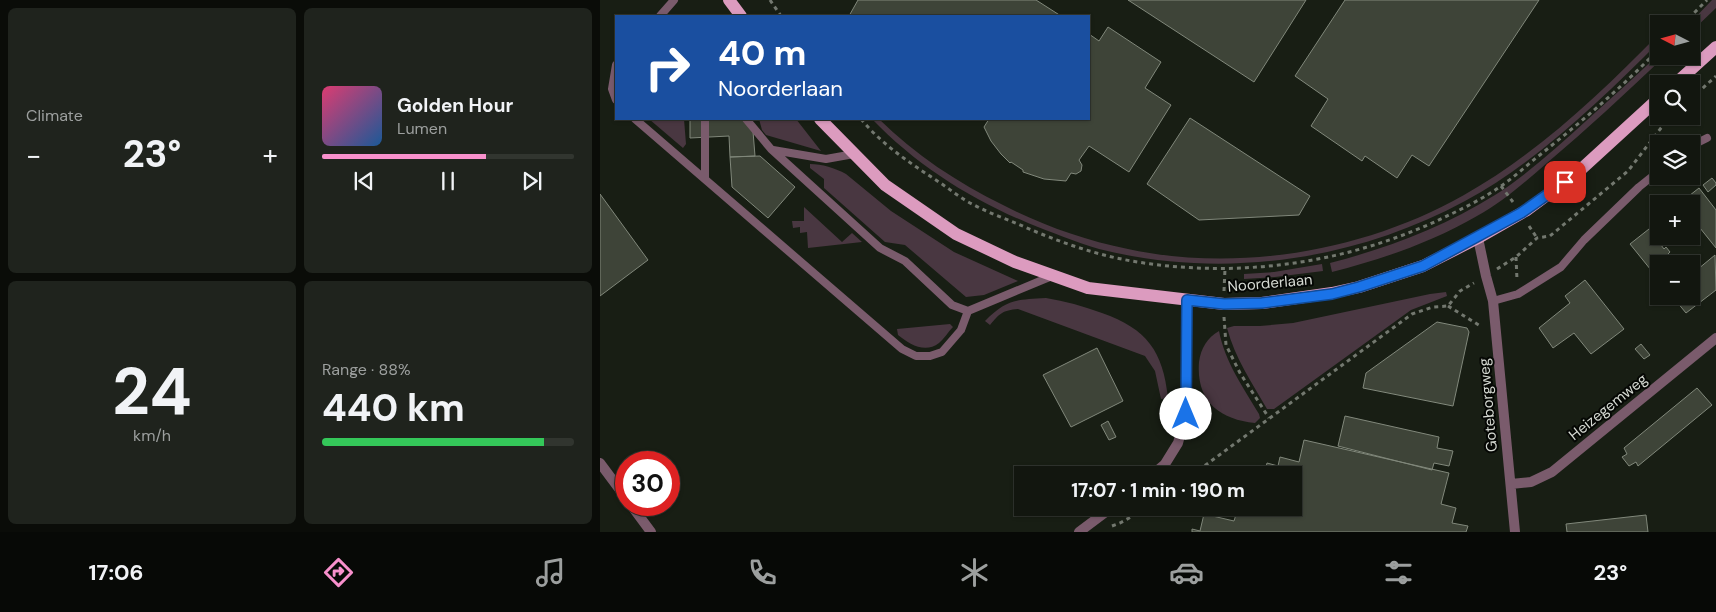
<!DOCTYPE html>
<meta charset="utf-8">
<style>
body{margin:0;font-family:"DM Sans",sans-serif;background:#1f231d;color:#f1f3f6;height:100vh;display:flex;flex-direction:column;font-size:19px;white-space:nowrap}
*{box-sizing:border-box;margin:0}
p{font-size:16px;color:#9c9f9e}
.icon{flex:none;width:28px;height:28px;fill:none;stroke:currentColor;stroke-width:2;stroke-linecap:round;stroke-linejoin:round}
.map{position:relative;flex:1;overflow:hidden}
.side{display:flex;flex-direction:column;gap:8px;padding:8px;background:#0a0c08;width:600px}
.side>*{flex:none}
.top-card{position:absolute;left:15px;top:15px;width:475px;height:105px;border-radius:0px;box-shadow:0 1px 4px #0004,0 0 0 1px #31352f;background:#1a4fa0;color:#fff;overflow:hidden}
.needle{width:32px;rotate:276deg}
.controls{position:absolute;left:1050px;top:15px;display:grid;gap:10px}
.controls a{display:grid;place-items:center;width:50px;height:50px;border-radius:0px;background:#12160f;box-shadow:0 1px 4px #0004,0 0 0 1px #31352f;font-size:25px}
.speed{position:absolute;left:15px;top:451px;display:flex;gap:10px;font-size:25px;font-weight:700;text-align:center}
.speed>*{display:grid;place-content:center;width:65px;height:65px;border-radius:50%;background:#12160f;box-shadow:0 1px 4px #0004,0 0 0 1px #31352f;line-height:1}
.speed .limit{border:8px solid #d22;background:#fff;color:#111}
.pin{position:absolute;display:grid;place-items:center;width:42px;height:42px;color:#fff;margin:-21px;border-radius:10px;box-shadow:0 2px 8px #0006}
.me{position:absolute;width:55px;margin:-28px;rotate:0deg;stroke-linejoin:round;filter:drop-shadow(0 0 4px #0008)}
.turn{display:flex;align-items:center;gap:18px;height:105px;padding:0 20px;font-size:22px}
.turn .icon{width:65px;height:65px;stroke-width:2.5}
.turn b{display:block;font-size:35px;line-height:42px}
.big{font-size:38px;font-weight:700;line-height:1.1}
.side .tile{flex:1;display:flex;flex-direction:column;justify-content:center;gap:8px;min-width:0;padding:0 18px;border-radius:8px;background:#1f231d}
.side .dial{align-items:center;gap:0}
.dial b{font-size:65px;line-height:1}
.song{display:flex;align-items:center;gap:15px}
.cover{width:60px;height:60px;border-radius:8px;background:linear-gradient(135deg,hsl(340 70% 55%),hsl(210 70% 35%))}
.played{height:5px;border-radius:2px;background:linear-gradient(90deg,#f890cc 65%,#31352f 65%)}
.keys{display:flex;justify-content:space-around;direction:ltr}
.heat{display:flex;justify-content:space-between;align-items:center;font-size:28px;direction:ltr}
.charge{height:8px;border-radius:4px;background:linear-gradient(90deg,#34c759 88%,#31352f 0)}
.side .tiles{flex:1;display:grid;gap:8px;grid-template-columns:repeat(2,1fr)}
.trip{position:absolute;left:414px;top:466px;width:288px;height:50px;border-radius:0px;background:#12160f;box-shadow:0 1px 4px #0004,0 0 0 1px #31352f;font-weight:700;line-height:50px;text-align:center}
.tabs{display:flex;height:80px;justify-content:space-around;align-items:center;background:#070906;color:#9c9f9e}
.tabs .icon{width:35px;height:35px}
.tabs .current{color:#f890cc}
.tabs b{font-size:22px;color:#f1f3f6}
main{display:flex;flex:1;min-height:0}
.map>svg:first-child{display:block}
.green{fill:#493741}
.building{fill:#3e4438;stroke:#81887b}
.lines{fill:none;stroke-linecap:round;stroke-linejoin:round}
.path{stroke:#73786f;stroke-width:3;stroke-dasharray:4 4;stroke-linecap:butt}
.service{stroke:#7a5b6c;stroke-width:8}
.minor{stroke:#7a5b6c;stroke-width:10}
.primary{stroke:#dc9bbf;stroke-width:12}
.route-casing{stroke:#114b97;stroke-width:12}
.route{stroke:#1a73e8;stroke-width:9}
.labels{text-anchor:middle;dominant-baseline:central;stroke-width:4;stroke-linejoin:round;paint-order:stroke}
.street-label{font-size:15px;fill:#d5d9d2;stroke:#050704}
</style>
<main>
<section class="side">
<div class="tiles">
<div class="tile"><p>Climate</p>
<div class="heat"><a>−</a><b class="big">23°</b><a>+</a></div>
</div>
<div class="tile">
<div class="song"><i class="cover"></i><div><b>Golden Hour</b><p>Lumen</p></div></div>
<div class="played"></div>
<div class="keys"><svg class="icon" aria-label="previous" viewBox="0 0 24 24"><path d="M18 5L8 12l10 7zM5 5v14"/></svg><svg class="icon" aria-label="pause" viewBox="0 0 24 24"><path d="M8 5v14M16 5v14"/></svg><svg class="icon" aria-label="next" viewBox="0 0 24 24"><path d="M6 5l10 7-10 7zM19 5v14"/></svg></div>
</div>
<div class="tile dial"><b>24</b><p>km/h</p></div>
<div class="tile"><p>Range · 88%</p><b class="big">440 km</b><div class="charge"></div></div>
</div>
</section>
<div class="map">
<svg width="1116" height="532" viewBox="0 0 1116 532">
<rect width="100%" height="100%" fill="#181e14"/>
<path class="green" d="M 1112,0 L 1116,0 L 1116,8 L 1091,32 L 1091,24 L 1089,24 Z
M 1059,34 L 1059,42 C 1001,100 937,162 865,201 C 754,261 622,280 499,249 C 475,242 451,232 428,223 C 370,199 315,164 272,119 L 279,119 C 314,154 358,183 403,205 C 442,225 484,240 528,249 C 639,273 765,251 864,195 C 937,154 1000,94 1059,34 Z
M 1059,54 L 1059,56 L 1065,56 C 1026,93 987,129 947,163 C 925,182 903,202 877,216 C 832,242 783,259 732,272 L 730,263 C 788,248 844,227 895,195 C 928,174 957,147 986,121 C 1010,99 1035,77 1059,54 Z
M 49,119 L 84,119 L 86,144 L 83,148 Z
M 159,119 L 196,119 L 221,151 L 166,135 L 162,130 Z
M 210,164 C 222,164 235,168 246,174 L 291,211 L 354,252 L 418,281 L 384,295 L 366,297 L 305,245 L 285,242 L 224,188 L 224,179 L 210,168 Z
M 204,207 L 242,242 L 252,233 L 262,242 L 208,248 L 207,232 L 200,233 L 200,227 L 193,228 L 192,221 L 204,221 Z
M 722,264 L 723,271 L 675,277 L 644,279 L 644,274 L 674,272 Z
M 846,292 L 847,296 L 811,310 L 674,409 L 667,409 C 652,383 635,358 627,328 L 634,326 L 660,326 L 693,323 L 830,294 Z
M 446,298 C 465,301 483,306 502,313 C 547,329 563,351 568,398 L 561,399 L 555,371 L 545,356 L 418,309 C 403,310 399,314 390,325 L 385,321 C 407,299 415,300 446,298 Z
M 350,324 L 353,327 C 348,332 344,339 339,343 C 325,354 309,344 298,335 L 297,329 Z
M 619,331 C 625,362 643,387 659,414 L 660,418 L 655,423 C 619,419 596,401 599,362 C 601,348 607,338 619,331 Z"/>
<path class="building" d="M 258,0 L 436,0 L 461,16 L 249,16 Z
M 528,0 L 706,0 L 654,82 Z
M 745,0 L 939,0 L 829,166 L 812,155 L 797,178 L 765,156 L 762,161 L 711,126 L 728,99 L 695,76 Z
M 508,27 L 561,62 L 545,88 L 571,105 L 529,172 L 489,146 L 479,160 L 482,165 L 481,171 L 476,174 L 471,173 L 466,181 L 444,179 L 423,172 L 423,170 L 411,162 L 410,163 L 401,154 L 391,141 L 384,127 L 389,119 L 489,119 L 489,34 L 499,41 Z
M 590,118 L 710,196 L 699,215 L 599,220 L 547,184 Z
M 90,119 L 152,119 L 155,156 L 130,157 L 129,136 L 90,138 Z
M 160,156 L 195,187 L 168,218 L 132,187 L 130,157 Z
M 1112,178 L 1116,183 L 1116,185 L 1108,192 L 1103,185 Z
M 1099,188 L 1116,210 L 1116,248 L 1100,228 L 1098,230 L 1094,225 L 1096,223 L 1091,218 L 1091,204 L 1080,203 Z
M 0,194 L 48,260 L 0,296 Z
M 1049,229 L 1064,249 L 1066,247 L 1070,252 L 1068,254 L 1077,264 L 1059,264 L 1059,280 L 1030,244 Z
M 1115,255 L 1116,290 L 1086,313 L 1072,296 L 1091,296 L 1091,277 L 1093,276 L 1092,274 Z
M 985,280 L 1024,329 L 991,354 L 974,333 L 953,348 L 939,328 L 970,303 L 965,296 Z
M 837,322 L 867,328 L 869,332 L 853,406 L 763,388 L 766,373 Z
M 1041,344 L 1050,355 L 1044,359 L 1035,349 Z
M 497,348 L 523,401 L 471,427 L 443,375 Z
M 1097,388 L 1112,405 L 1038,466 L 1036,462 L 1029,466 L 1022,457 L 1027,454 L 1024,448 Z
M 745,416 L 839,437 L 837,448 L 853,451 L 849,466 L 834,463 L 832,470 L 738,446 Z
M 508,421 L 516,437 L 509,440 L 501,425 Z
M 704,440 L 849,473 L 841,504 L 856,508 L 852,523 L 868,526 L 866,532 L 592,532 L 592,529 L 600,531 L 604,514 L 634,521 L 638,508 L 692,508 L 692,475 L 664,475 L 667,463 L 678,466 L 680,457 L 699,462 Z
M 1046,515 L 1048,532 L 967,532 L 966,524 Z"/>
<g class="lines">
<path class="path" d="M 170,0 L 181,16
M 1083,24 L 1107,0
M 1091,99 L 1116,76
M 261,119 C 283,146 313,165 342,184 C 352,191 362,199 372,204 C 387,212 403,218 418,224 C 458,242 501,257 544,263 C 646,278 752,262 845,217 C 864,208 884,198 901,186 C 913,178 925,167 936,158 C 979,124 1021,88 1059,49
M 901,186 L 913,202
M 929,226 L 937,238
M 916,257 L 917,280
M 897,269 L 916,257 L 937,238 L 950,236 L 1028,171 L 1061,128 L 1073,116
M 624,291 L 625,269
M 848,306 L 882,327
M 624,317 L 626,345 L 640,373 L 669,418
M 592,475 L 812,314 L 833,307 L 848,306 L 860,291 L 874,283
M 512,526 L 520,523 L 547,508"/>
<path class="service" d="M 60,16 L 74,0
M 16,65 L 12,89 L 16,100
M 35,119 L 302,349 L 316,356 L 330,356 L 342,352 L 361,330 L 368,311 L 452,276
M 146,119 L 171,149 L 280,248 L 305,261 L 352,305 L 368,311
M 1091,146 L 1107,138
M 173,150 L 226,159 L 254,154
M 105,179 L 105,119
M 893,301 L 918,294 L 961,267 L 984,240 L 1039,187 L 1059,171"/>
<path class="minor" d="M 878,238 L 886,276 L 893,301 L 915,532
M 0,463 L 26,498
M 552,475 L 565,464 L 578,443 L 586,414 L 587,299
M 911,484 L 931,482 L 952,472 L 1116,338
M 31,505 L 51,532
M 479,532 L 511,508"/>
<path class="primary" d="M 129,0 L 141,16
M 1075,84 L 1116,47
M 220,119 L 285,185 L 356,234 L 415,262 L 488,288 L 624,304 L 662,303 L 732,293 L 759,287 L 823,266 L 878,238 L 927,210 L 977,173 L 1059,98"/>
</g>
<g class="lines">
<g class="route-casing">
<path id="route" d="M 586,414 L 587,300 L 624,304 L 662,303 L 732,294 L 759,287 L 823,266 L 921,213 L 965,182"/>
</g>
<use href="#route" class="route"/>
</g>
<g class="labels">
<g class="street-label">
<text transform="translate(670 283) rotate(-5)">Noorderlaan</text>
<text transform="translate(888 405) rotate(-95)">Goteborgweg</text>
<text transform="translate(1008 407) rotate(-39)">Heizegemweg</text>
</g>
</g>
</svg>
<div class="controls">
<a><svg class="needle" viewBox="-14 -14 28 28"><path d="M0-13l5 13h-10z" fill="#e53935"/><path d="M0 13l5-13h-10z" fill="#9c9f9e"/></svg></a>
<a><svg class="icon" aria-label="search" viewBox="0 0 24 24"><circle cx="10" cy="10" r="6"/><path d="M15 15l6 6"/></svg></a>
<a><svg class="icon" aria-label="layers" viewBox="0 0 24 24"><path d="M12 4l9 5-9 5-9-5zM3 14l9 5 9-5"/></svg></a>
<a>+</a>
<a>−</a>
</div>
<div class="speed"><div class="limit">30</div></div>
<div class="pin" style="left:965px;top:182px;background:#d93025"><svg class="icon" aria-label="arrive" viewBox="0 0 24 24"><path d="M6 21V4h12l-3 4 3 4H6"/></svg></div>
<svg class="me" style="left:586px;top:414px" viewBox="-20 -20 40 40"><circle r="19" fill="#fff"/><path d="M0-13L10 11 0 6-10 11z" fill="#1a73e8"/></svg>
<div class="trip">17:07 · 1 min · 190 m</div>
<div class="top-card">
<div class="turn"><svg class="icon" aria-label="right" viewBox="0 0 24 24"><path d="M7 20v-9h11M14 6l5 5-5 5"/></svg><div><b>40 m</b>Noorderlaan</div></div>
</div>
</div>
</main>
<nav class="tabs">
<b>17:06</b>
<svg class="icon current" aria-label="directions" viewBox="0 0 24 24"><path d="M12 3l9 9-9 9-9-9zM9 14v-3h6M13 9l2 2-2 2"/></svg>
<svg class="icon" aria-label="music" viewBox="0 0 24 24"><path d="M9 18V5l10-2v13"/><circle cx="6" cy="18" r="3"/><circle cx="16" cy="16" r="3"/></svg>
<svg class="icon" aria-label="phone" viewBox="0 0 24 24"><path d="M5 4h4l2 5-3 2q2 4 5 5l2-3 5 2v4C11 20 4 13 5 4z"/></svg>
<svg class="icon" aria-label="climate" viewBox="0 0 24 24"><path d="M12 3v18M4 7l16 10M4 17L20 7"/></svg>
<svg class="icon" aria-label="car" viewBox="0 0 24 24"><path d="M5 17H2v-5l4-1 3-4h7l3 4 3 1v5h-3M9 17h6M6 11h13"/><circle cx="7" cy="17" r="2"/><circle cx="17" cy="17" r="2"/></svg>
<svg class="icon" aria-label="filters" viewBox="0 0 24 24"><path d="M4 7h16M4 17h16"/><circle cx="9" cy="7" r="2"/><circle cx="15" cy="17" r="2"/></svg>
<b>23°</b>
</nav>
